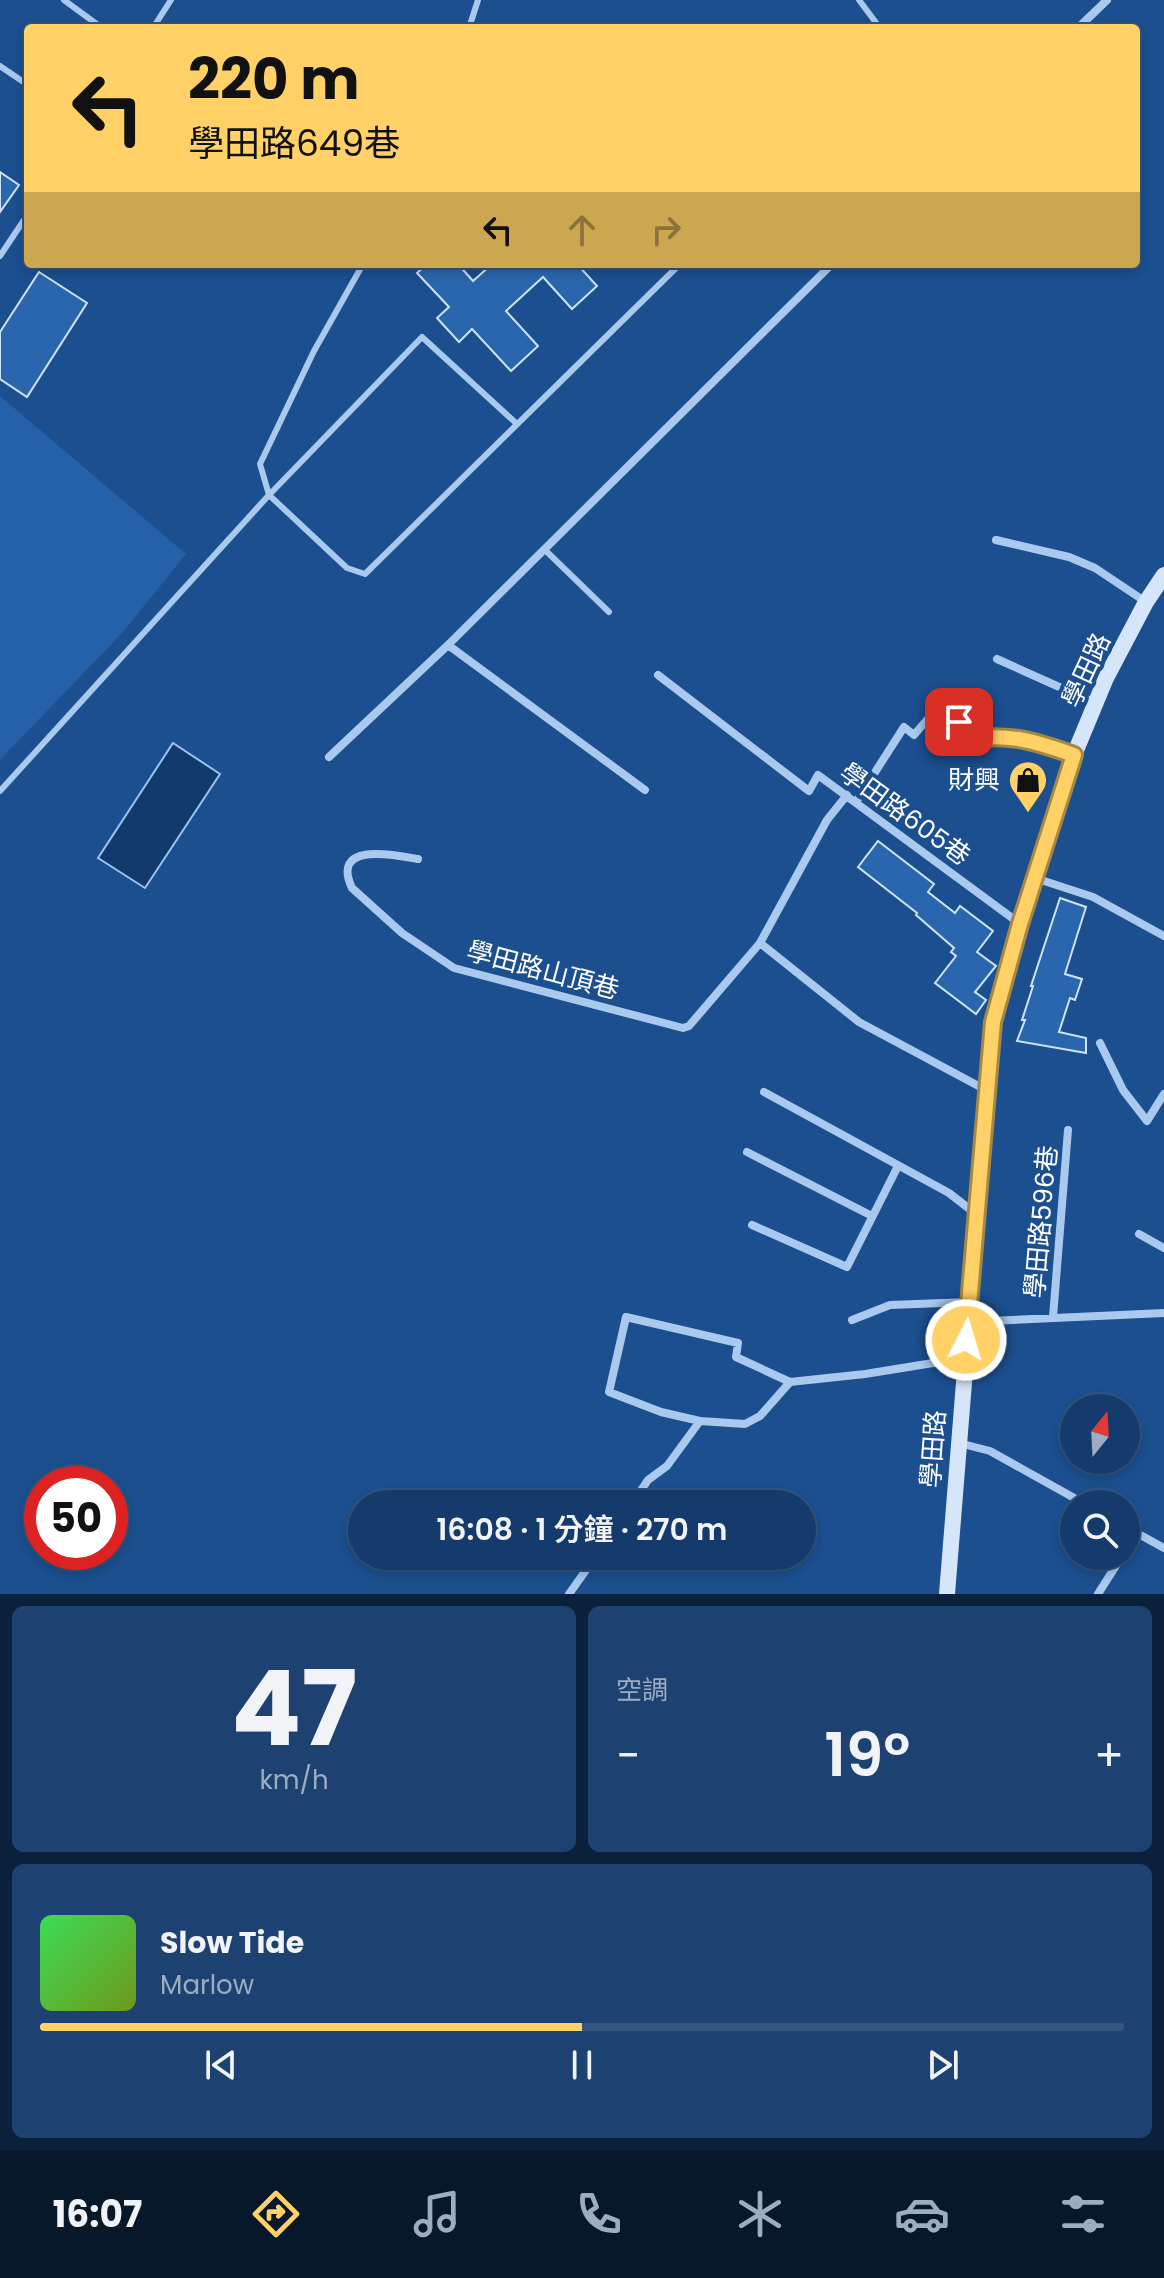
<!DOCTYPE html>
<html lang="zh-TW">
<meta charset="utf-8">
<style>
body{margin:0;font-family:Poppins,"Noto Sans TC",sans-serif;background:#1d4271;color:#f1f3f6;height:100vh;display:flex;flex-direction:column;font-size:30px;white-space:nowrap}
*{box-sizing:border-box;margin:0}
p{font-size:26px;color:#9dadc1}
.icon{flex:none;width:44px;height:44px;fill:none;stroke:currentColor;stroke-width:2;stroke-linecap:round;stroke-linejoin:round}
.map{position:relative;height:1594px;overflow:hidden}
.side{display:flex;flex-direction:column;gap:12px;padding:12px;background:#0b203b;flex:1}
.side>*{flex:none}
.guide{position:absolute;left:24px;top:24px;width:1116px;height:244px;border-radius:8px;box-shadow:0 4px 12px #0003,0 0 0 2px #33557e;background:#ffd166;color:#111;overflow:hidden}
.needle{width:52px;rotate:18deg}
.fabs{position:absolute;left:1060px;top:1394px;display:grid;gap:16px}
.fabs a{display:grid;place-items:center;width:80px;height:80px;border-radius:50%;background:#143b6b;box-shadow:0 4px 12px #0003,0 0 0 2px #33557e;font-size:40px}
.speed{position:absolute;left:24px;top:1466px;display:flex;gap:16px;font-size:40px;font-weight:700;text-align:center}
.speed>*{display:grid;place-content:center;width:104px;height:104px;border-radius:50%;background:#143b6b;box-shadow:0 4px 12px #0003,0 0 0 2px #33557e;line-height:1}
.speed .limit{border:12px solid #d22;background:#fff;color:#111}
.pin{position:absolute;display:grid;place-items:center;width:68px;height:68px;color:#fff;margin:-34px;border-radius:16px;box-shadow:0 4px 12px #0006}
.me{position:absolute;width:88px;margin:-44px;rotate:5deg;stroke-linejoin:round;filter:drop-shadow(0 0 6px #0008)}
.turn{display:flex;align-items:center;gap:28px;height:168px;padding:0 32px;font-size:36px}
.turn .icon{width:104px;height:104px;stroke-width:2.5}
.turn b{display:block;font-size:56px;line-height:68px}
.lanes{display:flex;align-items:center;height:76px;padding:0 32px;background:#0003;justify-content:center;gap:40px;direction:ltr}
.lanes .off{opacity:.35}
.big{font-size:60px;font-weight:600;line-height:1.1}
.side .widget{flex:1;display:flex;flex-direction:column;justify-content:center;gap:12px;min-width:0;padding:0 28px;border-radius:12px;background:#1d4271}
.side .dial{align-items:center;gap:0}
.dial b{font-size:104px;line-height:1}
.song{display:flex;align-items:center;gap:24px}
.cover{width:96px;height:96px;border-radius:12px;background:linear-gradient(135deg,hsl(130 70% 55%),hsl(80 70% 35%))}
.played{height:8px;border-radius:4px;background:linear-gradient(90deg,#ffd166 50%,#33557e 50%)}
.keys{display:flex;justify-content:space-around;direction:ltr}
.heat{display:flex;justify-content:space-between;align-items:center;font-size:44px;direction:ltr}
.side .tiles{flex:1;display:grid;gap:12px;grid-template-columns:1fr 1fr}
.widget:last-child{grid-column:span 2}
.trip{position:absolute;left:348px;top:1490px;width:468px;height:80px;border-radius:40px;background:#143b6b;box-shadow:0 4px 12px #0003,0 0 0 2px #33557e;font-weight:600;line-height:80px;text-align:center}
.menu{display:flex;height:128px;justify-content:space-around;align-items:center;background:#08182b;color:#9dadc1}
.menu .icon{width:56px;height:56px}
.menu .on{color:#ffd166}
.menu b{font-size:36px;color:#f1f3f6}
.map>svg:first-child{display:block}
.green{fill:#2461a8}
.water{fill:#123a6d;stroke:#9cc4f0;stroke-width:2}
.building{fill:#2a66ad;stroke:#cfe3fa;stroke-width:2}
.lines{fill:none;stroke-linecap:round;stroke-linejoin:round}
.lane{stroke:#a9c9ee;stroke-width:6}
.street{stroke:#a9c9ee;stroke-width:8}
.secondary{stroke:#d6e6fa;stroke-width:16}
.route-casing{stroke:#a68842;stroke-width:20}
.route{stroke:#ffd166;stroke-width:14}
.labels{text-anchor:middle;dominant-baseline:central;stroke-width:8;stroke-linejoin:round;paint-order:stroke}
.street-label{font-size:26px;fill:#fff;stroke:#1b4f8f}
.poi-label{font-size:26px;fill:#fff;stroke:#1b4f8f;text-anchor:end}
</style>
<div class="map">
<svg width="1164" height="1594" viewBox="0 0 1164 1594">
<rect width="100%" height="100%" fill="#1b4f8f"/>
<path class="green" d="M 0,396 L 186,554 L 123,632 L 0,760 Z"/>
<path class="water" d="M 173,743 L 220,774 L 145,888 L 98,858 Z"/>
<path class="building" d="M 0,172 L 19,185 L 0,212 Z
M 427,264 L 458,264 L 473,281 L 492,264 L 577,264 L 597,286 L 572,309 L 543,277 L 506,311 L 538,346 L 511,371 L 472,329 L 459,342 L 437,318 L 449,307 L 417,273 Z
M 39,272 L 87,303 L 27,397 L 0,379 L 0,332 Z
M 878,841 L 934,884 L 928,892 L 955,913 L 960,906 L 993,931 L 977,952 L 996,966 L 975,992 L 986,1000 L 976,1014 L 935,983 L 956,956 L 951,952 L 954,948 L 916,915 L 917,913 L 858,867 Z
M 1060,898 L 1086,907 L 1065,974 L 1082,979 L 1075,1000 L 1070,998 L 1059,1032 L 1086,1038 L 1086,1053 L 1017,1041 L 1025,1020 L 1022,1020 L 1033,986 L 1031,986 Z"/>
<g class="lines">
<path class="lane" d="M 64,0 L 102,28
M 859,0 L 880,28
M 153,28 L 171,0
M 469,28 L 478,0
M 0,66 L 28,85
M 0,256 L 28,214
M 363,264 L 314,351 L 260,464 L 269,495 L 347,568 L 365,574 L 680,264
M 544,549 L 609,612
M 0,791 L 269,495 L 422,337 L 517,424"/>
<path class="street" d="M 1078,28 L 1107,0
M 996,540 L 1069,557 L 1095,568 L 1146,602
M 448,645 L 645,790
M 997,659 L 1095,703
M 658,675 L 809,791 L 818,775 L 1019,923
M 329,757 L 448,645 L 832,264
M 856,802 L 904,727 L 914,735 L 938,707 L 980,738 C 1014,734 1042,744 1074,755
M 418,859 C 395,855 330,841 352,888 L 402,933 L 454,968 L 683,1028 L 689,1026 L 760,943 L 827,820 L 847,795
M 1035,878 L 1093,897 L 1164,936
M 760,943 L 859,1022 L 986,1090
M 1100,1043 L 1123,1090 L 1147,1121 L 1164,1094
M 764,1092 L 949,1193 L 976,1214
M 747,1152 L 872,1216
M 752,1225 L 847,1267 L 898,1166
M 1139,1234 L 1164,1248
M 1053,1317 L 1068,1130
M 852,1320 L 890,1305 L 969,1302
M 968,1322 L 1164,1313
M 700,1421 L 661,1412 L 609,1392 L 626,1317 L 738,1343 L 736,1357 L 790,1382 L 865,1374 L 964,1358
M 959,1443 L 990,1451 L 1085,1504
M 632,1504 L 648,1480 L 667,1466 L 700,1421 L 745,1424 L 760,1416 L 790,1382
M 1126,1527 L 1164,1548
M 1126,1550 L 1136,1533
M 569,1594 L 596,1556
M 1098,1594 L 1122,1556"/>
<path class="secondary" d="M 947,1594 L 993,1022 L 1020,924 L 1074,755 L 1106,678 L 1146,602 L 1164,575"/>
</g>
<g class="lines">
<g class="route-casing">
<path id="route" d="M 959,722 L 980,738 C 1014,734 1043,744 1074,755 L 1020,924 L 993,1022 L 966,1340"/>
</g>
<use href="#route" class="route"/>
</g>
<defs>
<g id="shop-pin" transform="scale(2)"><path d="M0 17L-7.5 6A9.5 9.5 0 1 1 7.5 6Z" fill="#ffd166" stroke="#1b4f8f"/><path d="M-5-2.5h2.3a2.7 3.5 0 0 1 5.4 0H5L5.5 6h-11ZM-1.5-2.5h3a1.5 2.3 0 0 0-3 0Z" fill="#111"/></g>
</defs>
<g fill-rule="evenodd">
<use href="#shop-pin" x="1028" y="780"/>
</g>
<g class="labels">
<g class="street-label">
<text transform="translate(1086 670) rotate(-65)">學田路</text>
<text transform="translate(905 814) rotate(36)">學田路605巷</text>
<text transform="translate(543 970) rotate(15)">學田路山頂巷</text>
<text transform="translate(1041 1222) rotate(-85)">學田路596巷</text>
<text transform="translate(933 1449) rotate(-86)">學田路</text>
</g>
<g class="poi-label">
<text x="1000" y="780">財興</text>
</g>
</g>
</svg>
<div class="fabs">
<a><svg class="needle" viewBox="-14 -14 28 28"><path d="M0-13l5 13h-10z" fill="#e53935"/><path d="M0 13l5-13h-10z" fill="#9dadc1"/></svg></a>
<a><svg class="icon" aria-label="search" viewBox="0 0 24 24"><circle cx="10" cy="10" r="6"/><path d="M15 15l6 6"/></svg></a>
</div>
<div class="speed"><div class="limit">50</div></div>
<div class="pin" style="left:959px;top:722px;background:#d93025"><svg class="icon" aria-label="arrive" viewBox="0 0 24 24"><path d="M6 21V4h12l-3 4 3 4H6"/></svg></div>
<svg class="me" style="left:966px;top:1340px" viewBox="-20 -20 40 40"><circle r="17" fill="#ffd166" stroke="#fff" stroke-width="3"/><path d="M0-11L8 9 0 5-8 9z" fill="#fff"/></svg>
<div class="trip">16:08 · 1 分鐘 · 270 m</div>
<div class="guide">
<div class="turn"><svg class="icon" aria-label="left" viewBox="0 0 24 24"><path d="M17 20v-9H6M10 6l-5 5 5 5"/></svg><div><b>220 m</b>學田路649巷</div></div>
<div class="lanes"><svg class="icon" aria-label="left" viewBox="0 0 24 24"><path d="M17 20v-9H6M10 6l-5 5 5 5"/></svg><svg class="icon off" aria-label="ahead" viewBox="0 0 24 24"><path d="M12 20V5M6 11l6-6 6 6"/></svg><svg class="icon off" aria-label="right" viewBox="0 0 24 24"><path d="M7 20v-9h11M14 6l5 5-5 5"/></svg></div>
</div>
</div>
<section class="side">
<div class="tiles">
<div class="widget dial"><b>47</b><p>km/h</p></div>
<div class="widget"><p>空調</p>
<div class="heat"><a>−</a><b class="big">19°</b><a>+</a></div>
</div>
<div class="widget">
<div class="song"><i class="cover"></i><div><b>Slow Tide</b><p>Marlow</p></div></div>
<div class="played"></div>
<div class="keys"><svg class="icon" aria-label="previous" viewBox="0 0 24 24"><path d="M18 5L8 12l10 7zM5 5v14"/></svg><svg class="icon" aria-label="pause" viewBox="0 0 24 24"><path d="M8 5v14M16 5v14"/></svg><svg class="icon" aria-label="next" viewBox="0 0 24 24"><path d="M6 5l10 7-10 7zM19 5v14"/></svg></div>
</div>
</div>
</section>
<nav class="menu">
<b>16:07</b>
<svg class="icon on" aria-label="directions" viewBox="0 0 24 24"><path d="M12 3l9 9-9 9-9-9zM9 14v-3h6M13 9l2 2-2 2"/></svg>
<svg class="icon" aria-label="music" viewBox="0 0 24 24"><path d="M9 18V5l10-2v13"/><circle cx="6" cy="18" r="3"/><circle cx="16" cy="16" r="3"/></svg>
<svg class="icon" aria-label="phone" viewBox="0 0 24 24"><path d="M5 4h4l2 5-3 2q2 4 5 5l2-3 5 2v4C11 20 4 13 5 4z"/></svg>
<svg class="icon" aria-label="climate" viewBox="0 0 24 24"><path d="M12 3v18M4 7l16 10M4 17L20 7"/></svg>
<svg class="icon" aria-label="car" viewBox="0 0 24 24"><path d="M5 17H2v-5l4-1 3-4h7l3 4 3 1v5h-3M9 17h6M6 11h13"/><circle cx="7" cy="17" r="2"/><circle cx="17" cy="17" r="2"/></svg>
<svg class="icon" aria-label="filters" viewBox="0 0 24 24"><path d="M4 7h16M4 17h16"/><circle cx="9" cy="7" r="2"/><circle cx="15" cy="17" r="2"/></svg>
</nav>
